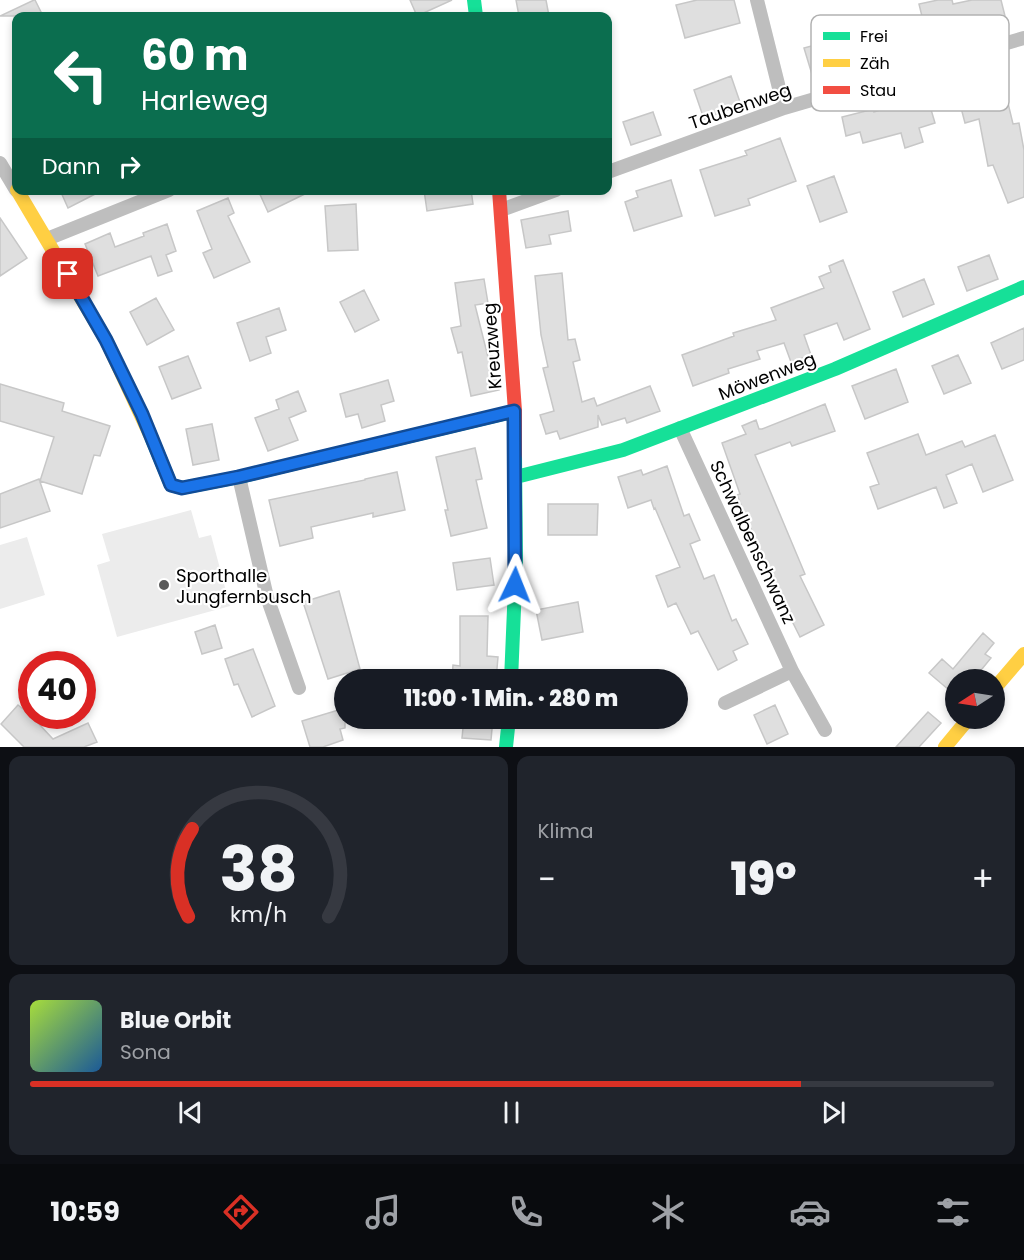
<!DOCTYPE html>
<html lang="de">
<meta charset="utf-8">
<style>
body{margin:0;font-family:Poppins,sans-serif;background:#20242c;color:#f1f3f6;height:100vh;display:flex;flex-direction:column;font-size:22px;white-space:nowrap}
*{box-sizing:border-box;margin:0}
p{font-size:20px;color:#9ea1a6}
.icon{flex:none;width:33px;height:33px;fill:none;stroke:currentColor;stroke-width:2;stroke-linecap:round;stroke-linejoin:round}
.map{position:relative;height:747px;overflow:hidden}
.drawer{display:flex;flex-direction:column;gap:9px;padding:9px;background:#0d0f14;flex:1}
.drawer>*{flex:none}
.banner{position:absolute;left:12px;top:12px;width:600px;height:183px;border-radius:12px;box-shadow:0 3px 9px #0003;background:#0b6e4f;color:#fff;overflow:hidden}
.needle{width:39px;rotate:258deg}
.fabs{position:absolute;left:945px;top:669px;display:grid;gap:12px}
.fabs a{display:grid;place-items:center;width:60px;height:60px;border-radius:50%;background:#171b24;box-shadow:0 3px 9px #0003;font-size:30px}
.speed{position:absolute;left:18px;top:651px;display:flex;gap:12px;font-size:30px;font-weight:700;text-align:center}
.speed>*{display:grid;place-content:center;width:78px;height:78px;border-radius:50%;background:#171b24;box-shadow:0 3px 9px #0003;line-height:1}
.speed .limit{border:9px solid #d22;background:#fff;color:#111}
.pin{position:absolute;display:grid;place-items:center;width:51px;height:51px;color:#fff;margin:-26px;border-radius:12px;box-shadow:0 3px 9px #0006}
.me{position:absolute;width:66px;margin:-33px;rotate:2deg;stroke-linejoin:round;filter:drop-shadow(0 0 4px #0008)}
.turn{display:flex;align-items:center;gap:21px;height:126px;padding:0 30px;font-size:27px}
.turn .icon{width:78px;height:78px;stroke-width:2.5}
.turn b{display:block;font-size:42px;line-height:51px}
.then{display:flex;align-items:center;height:57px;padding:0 30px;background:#0003;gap:12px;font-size:22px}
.big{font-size:45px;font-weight:800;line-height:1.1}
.drawer .card{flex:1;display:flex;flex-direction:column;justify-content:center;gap:9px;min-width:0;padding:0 21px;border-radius:12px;background:#20242c}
.drawer .dial{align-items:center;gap:0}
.dial svg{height:156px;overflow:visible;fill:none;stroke:#363941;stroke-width:7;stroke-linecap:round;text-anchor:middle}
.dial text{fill:#f1f3f6;stroke:none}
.song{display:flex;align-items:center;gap:18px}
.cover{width:72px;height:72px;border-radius:9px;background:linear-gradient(135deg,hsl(80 70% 55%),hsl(210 70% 35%))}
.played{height:6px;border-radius:3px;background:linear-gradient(90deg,#d93025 80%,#363941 80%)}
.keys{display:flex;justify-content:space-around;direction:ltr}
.heat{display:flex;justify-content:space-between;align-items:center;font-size:33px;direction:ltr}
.drawer .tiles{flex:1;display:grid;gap:9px;grid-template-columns:1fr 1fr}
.card:last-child{grid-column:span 2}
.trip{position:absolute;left:334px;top:669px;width:354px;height:60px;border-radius:30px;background:#171b24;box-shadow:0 3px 9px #0003;font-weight:800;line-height:60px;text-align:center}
.menu{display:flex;height:96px;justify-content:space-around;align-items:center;background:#090b0e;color:#9ea1a6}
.menu .icon{width:42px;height:42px}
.menu .on{color:#d93025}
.menu b{font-size:27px;color:#f1f3f6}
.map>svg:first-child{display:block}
.green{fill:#ececec}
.building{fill:#dfdfdf;stroke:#c7c7c7;stroke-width:1.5}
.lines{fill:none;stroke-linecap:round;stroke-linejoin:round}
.street{stroke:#bebebe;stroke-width:14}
.fast{stroke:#16e098;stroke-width:14}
.slow{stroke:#ffcf43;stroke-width:14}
.jam{stroke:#f24e42;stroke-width:14}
.route-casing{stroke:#114b97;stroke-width:15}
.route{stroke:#1a73e8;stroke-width:10}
.poi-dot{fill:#595959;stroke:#fff;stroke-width:2}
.labels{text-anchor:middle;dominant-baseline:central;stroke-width:4.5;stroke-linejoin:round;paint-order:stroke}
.street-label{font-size:18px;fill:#000;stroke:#fff}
.poi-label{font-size:18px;fill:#000;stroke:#fff;text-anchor:start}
.key{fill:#fff;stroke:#b2b2b2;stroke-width:1.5}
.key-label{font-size:16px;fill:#000}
</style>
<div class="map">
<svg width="1024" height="747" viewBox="0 0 1024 747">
<rect width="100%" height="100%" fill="#fff"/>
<path class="green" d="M 191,510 L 199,538 L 211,535 L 230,606 L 117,637 L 97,565 L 110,561 L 102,534 Z
M 27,537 L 45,595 L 0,609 L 0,545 Z"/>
<path class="building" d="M 35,0 L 43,16 L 0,16 L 34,0 Z
M 410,0 L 452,0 L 417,16 Z
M 516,0 L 546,0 L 549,16 L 519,16 Z
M 697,0 L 734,0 L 740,23 L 685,38 L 676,5 Z
M 938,0 L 952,0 L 953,4 L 972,0 L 1001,0 L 1008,28 L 973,36 L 971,31 L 928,41 L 919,4 Z
M 878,28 L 886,58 L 814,81 L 804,48 Z
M 1000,70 L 1013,124 L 1019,123 L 1024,150 L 1024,197 L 1008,203 L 993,165 L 988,166 L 979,119 L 965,123 L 954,81 Z
M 731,76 L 741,105 L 704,119 L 694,90 Z
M 927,96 L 935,123 L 919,128 L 923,142 L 905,148 L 901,133 L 863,143 L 860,132 L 846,136 L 842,117 L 874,109 L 874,112 Z
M 653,112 L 661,135 L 631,145 L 623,122 Z
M 780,138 L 796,181 L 748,199 L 750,205 L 715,216 L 700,170 L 747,155 L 745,151 Z
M 834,176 L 847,212 L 820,222 L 807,186 Z
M 671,180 L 682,216 L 634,231 L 625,202 L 638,197 L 636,191 Z
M 60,190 L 103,190 L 68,208 Z
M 258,190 L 313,190 L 268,212 Z
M 424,190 L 471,190 L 473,204 L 427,211 Z
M 228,198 L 234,213 L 228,216 L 250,262 L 214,278 L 203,253 L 212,249 L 197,211 Z
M 356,204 L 358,250 L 328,251 L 325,206 Z
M 568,211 L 571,231 L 549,235 L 551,244 L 526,248 L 521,220 Z
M 0,218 L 27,258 L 0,276 Z
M 167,224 L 176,251 L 166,255 L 172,271 L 158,276 L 151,256 L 98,276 L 85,244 L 110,233 L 115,247 L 144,236 L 143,233 Z
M 989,255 L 998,279 L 967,291 L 958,267 Z
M 843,260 L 870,329 L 844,340 L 837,323 L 804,335 L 811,355 L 791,362 L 784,343 L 757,351 L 760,359 L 728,369 L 729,373 L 693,386 L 682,355 L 734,336 L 733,333 L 776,320 L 771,308 L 824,288 L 819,277 L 831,272 L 829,266 Z
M 562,273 L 568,340 L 575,339 L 580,360 L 573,362 L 582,402 L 594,398 L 597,406 L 650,386 L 660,411 L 627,423 L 625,418 L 602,425 L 598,415 L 598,427 L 560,439 L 557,431 L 546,434 L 540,415 L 554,411 L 543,368 L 548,367 L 541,335 L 535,276 Z
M 484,279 L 488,303 L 475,305 L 488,357 L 492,356 L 499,390 L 471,396 L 462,352 L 458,353 L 451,328 L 461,326 L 455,283 Z
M 924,279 L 934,304 L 903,317 L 893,292 Z
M 364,290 L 379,320 L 355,332 L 340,302 Z
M 156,298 L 174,330 L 147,345 L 130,312 Z
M 279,308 L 286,330 L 266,337 L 271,353 L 250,361 L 237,323 Z
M 1024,328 L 1024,360 L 1002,369 L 991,343 Z
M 958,355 L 971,383 L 944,394 L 932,366 Z
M 188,356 L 201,388 L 172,399 L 159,367 Z
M 896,369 L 908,402 L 865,419 L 852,386 Z
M 388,380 L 394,401 L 381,405 L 385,421 L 362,428 L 358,414 L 346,417 L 340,394 Z
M 0,384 L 64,403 L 62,411 L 110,426 L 100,456 L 94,455 L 82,494 L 40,481 L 54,437 L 0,421 Z
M 298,391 L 306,411 L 289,418 L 298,440 L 268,451 L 255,418 L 279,409 L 276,400 Z
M 825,404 L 835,431 L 792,446 L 790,442 L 755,455 L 805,574 L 800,576 L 824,625 L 800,637 L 772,581 L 758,546 L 737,495 L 740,494 L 722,443 L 746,434 L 742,426 L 756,420 L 759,429 L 762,429 Z
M 212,424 L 219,460 L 193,465 L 186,429 Z
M 918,434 L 926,455 L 962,441 L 965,447 L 995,435 L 1013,480 L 983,492 L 972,464 L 946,475 L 957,503 L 944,508 L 936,487 L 878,509 L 870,487 L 879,484 L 867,453 Z
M 475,448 L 482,479 L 476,480 L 487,528 L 451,536 L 445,510 L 448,510 L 436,457 Z
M 667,466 L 684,516 L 689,514 L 700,540 L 690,544 L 704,579 L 714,575 L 732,621 L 736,619 L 748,644 L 733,651 L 737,660 L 718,670 L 698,631 L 691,634 L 676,603 L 668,607 L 656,576 L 680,567 L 655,508 L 654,509 L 651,500 L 628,508 L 618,477 L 641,470 L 643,475 Z
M 397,472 L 405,510 L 373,517 L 373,513 L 311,527 L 313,538 L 280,546 L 269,500 L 365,480 L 365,479 Z
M 39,479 L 50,511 L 0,528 L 0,494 Z
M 548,504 L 598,504 L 597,535 L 548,535 Z
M 490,558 L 494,585 L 457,590 L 453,563 Z
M 339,591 L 360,669 L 328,679 L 303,602 Z
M 578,602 L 583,632 L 542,640 L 536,610 Z
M 460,616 L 488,616 L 487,656 L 498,657 L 496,680 L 452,680 L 453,665 L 460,666 Z
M 215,625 L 222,648 L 202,654 L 195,632 Z
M 983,633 L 994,643 L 985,654 L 991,658 L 973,680 L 956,680 L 956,696 L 929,673 L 942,659 L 953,669 Z
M 253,649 L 275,706 L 252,717 L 238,684 L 234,685 L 225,659 Z
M 18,705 L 32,716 L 44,716 L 38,723 L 53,739 L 88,723 L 97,742 L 84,747 L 24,747 L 1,724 Z
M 775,705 L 788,734 L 767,744 L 754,715 Z
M 345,708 L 345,728 L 340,729 L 343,740 L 323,747 L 310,747 L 302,721 Z
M 928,712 L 941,723 L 919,747 L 896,747 Z
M 464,718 L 493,718 L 491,740 L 462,738 Z"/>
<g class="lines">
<path class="street" d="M 757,0 L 784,108
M 0,163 L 16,190
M 608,172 L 784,108 L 1024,38
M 501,210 L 556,190
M 47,239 L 169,190
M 680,428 L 792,671 L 725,703
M 239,477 L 267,597 L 299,688
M 792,671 L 825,730"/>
<path class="fast" d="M 474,0 L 476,16
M 152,439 L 171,485 L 182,488 L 239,477 L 515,411
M 516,477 L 623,450 L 835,369 L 1024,287
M 511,680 L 516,562 L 515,455
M 506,747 L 509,718"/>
<path class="slow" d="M 17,190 L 106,340 L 152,439
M 994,689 L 1024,654
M 945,747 L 969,718"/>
<path class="jam" d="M 499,190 L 515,411 L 515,455"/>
</g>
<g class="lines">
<g class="route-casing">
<path id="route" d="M 68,274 L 106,340 L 142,414 L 171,485 L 182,488 L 238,477 L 514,411 L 515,585"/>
</g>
<use href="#route" class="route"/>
</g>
<circle class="poi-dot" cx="164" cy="585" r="6"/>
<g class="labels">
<g class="street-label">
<text transform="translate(740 106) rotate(-19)">Taubenweg</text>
<text transform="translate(492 346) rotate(-94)">Kreuzweg</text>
<text transform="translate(767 376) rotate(-21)">Möwenweg</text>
<text transform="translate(753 542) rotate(65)">Schwalbenschwanz</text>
</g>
<g class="poi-label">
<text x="176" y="575">Sporthalle<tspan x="176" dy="21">Jungfernbusch</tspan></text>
</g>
</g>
<rect x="811" y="15" width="198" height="96" rx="9" class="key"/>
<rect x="823" y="32" width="27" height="8" fill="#16e098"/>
<rect x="823" y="59" width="27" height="8" fill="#ffcf43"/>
<rect x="823" y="86" width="27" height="8" fill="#f24e42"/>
<g class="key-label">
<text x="860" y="42">Frei</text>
<text x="860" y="69">Zäh</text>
<text x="860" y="96">Stau</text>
</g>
</svg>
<div class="fabs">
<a><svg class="needle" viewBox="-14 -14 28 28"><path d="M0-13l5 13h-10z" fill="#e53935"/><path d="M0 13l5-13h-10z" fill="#9ea1a6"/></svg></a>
</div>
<div class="speed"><div class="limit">40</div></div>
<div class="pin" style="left:68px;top:274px;background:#d93025"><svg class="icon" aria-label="arrive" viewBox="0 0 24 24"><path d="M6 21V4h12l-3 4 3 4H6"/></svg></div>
<svg class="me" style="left:515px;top:585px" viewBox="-20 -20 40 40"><path d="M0-17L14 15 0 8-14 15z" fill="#1a73e8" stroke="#fff" stroke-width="4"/></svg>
<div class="trip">11:00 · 1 Min. · 280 m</div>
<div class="banner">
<div class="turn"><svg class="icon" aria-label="left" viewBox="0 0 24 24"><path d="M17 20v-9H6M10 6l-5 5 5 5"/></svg><div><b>60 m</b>Harleweg</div></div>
<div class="then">Dann<svg class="icon" aria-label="right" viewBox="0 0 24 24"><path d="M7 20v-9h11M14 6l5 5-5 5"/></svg></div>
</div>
</div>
<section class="drawer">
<div class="tiles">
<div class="card dial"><svg viewBox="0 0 100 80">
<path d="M14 69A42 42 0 1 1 86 69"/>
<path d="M14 69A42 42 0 0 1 16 24" stroke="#d93025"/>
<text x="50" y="56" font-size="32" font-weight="700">38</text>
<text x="50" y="72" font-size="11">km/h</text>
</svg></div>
<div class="card"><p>Klima</p>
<div class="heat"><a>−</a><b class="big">19°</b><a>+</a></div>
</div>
<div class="card">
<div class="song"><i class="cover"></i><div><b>Blue Orbit</b><p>Sona</p></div></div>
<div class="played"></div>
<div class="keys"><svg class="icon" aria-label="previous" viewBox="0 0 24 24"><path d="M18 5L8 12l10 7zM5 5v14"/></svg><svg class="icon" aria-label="pause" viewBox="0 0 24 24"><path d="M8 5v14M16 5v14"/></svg><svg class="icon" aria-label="next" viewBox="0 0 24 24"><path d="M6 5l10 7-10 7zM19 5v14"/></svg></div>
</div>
</div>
</section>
<nav class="menu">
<b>10:59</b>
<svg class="icon on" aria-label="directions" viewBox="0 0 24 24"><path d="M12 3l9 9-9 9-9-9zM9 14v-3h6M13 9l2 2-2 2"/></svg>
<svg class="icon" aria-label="music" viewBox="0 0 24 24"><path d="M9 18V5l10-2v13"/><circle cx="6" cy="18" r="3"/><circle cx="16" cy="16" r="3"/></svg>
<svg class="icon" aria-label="phone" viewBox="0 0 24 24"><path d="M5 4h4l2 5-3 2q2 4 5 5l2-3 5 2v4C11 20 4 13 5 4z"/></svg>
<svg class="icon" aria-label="climate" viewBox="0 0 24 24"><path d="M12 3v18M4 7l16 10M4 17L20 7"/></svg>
<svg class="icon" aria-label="car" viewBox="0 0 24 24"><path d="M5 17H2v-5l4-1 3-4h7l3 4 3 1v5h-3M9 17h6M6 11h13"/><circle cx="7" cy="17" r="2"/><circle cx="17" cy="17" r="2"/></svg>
<svg class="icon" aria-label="filters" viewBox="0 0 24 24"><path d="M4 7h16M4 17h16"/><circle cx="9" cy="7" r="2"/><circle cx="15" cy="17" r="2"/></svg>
</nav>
